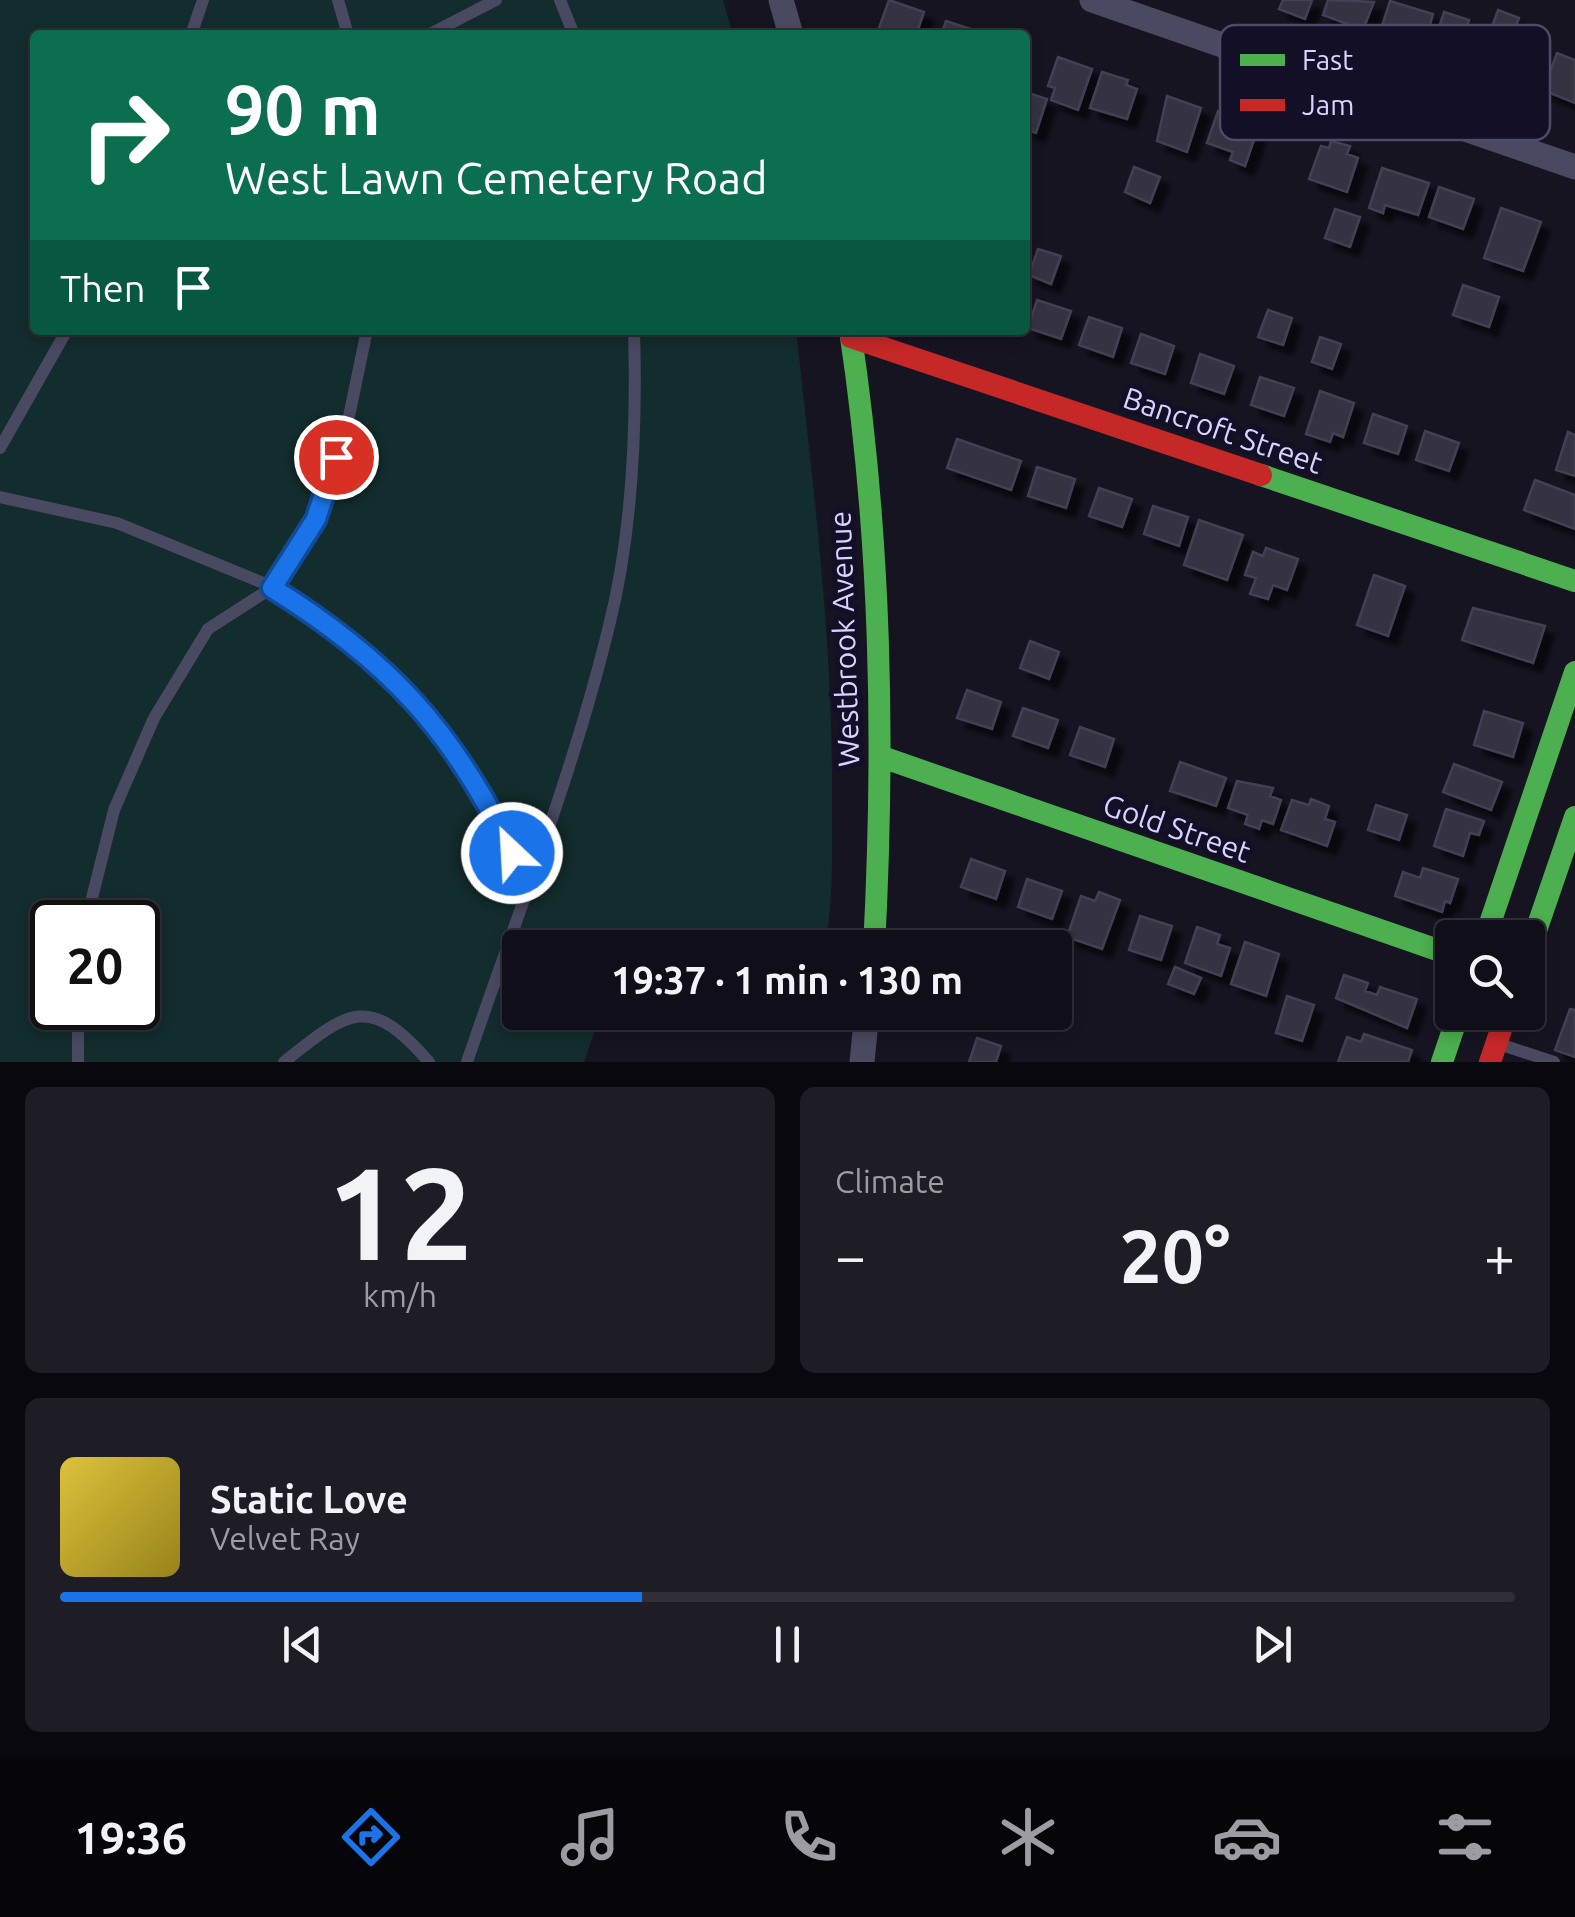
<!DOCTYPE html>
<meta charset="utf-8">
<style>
body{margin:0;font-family:Ubuntu,sans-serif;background:#1e1d26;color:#f1f3f6;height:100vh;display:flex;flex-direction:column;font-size:38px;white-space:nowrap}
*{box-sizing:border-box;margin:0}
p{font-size:32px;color:#9c9ca2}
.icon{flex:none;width:55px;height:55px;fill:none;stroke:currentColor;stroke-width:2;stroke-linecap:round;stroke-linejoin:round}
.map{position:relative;height:1062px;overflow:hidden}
.side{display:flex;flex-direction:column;gap:25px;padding:25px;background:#09080e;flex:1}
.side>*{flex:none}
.guide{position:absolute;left:30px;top:30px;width:1000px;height:305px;border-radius:10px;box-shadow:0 5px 15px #0003,0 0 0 2px #302f38;background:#0b6e4f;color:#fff;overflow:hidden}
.controls{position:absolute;left:1435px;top:920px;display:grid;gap:20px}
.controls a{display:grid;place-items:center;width:110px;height:110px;border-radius:10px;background:#100f19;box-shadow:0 5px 15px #0003,0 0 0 2px #302f38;font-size:50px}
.speed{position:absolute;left:30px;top:900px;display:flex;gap:20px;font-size:50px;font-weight:700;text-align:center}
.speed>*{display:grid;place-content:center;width:130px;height:130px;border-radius:50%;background:#100f19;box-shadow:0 5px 15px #0003,0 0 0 2px #302f38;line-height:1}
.speed .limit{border:5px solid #111;border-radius:15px;background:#fff;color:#111}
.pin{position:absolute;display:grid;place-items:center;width:85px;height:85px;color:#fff;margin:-42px;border:5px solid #fff;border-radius:50%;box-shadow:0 2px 10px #0007}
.me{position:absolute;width:110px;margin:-55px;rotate:335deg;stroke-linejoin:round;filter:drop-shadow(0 0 8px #0008)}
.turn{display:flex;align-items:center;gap:35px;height:210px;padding:0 30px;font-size:45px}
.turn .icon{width:130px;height:130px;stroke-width:2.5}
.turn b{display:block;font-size:70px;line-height:85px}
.then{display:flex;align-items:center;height:95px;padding:0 30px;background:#0003;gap:20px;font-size:38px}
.big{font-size:75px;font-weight:700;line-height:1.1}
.side .tile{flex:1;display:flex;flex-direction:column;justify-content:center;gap:15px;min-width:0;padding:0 35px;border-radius:15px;background:#1e1d26}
.side .dial{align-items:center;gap:0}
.dial b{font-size:130px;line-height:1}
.song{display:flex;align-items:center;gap:30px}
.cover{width:120px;height:120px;border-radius:15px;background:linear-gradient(135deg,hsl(50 70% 55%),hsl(50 70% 35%))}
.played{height:10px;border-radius:5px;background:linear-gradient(90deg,#1a73e8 40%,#302f38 40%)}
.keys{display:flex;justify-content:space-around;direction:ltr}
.heat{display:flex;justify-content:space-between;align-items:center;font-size:55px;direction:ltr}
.side .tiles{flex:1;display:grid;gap:25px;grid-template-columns:1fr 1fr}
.tile:last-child{grid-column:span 2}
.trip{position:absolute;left:502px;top:930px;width:570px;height:100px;border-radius:10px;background:#100f19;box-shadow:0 5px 15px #0003,0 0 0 2px #302f38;font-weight:700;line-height:100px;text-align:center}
.dock{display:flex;height:160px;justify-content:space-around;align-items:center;background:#06060a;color:#9c9ca2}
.dock .icon{width:70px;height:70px}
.dock .on{color:#1a73e8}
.dock b{font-size:45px;color:#f1f3f6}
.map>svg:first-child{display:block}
.green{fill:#132c2d;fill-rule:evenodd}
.building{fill:#343243;stroke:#433f54;stroke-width:2.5;filter:url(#shadow)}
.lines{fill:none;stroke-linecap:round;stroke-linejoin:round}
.lane{stroke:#4a4962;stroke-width:12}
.street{stroke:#4a4962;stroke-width:25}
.fast{stroke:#4caf50;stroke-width:22}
.jam{stroke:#c62828;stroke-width:22}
.route-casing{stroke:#114b97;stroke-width:25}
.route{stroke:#1a73e8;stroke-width:18}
.labels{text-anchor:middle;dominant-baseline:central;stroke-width:10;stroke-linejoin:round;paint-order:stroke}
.street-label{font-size:30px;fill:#d9d4ff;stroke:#130f26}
.key{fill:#130f26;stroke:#4e4a67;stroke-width:2.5}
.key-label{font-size:28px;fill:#d9d4ff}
</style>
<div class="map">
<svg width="1575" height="1062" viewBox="0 0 1575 1062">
<defs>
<filter id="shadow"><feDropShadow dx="9" dy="9" stdDeviation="2.5" flood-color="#0009"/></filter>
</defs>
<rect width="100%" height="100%" fill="#161421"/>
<path class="green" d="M 0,0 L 723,0 L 733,35 L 35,35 L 35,330 L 796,330 C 813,485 833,639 832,795 C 832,846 834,897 825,947 L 520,948 L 520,1012 L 601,1013 L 584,1062 L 0,1062 ZM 52,922 L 138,922 L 138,1008 L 52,1008 Z"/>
<path class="building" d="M 889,0 L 924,12 L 916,35 L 886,35 L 887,31 L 879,28 Z
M 1283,0 L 1312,0 L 1305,19 L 1279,9 Z
M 1328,0 L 1374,2 L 1363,30 L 1323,15 Z
M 1390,1 L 1433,14 L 1422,52 L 1378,39 Z
M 1498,10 L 1519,18 L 1510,43 L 1489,35 Z
M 1444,12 L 1469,20 L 1466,29 L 1489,36 L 1479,70 L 1430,55 Z
M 946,21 L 980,32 L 979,35 L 941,35 Z
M 1557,53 L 1575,60 L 1575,103 L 1543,90 Z
M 1058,57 L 1092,69 L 1078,110 L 1051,100 L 1055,88 L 1048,86 Z
M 1102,72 L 1128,80 L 1126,85 L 1137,89 L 1127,119 L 1090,108 Z
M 1028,93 L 1047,99 L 1036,133 L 1025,129 Z
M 1167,96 L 1201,108 L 1187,152 L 1157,141 Z
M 1218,111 L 1259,125 L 1245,166 L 1230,160 L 1233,152 L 1207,143 Z
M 1331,141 L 1350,146 L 1347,154 L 1358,158 L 1347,192 L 1309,179 L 1321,146 L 1329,148 Z
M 1134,167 L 1160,177 L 1150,203 L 1125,192 Z
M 1382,168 L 1429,183 L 1418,215 L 1385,205 L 1383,213 L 1369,208 Z
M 1439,187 L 1474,199 L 1463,229 L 1429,217 Z
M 1501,208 L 1541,222 L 1523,271 L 1484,258 Z
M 1335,209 L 1360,217 L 1350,247 L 1325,238 Z
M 1038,249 L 1061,256 L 1051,284 L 1029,275 Z
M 1463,285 L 1499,297 L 1489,327 L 1453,315 Z
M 1037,300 L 1071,311 L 1061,339 L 1028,328 Z
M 1268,310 L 1292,318 L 1283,345 L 1258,337 Z
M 1089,317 L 1122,328 L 1113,357 L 1079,345 Z
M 1141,334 L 1174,346 L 1165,374 L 1131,363 Z
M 1320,337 L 1341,344 L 1332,369 L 1312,362 Z
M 1200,354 L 1234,366 L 1224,394 L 1191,383 Z
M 1260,377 L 1294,388 L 1284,416 L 1251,405 Z
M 1320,391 L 1354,403 L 1343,437 L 1333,433 L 1330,442 L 1306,434 Z
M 1373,414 L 1407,426 L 1398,454 L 1364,443 Z
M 1425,431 L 1459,443 L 1449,471 L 1416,460 Z
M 1568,432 L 1575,435 L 1575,476 L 1556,470 Z
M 957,439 L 1021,461 L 1011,490 L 947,468 Z
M 1037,467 L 1075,479 L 1066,508 L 1028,496 Z
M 1535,480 L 1575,495 L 1575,529 L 1524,510 Z
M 1099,488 L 1132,499 L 1122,527 L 1089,516 Z
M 1153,506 L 1188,517 L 1179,546 L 1144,534 Z
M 1199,520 L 1243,535 L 1227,580 L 1184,565 Z
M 1266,548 L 1298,559 L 1287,590 L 1273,585 L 1268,599 L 1250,594 L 1256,578 L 1245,575 L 1253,552 L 1263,556 Z
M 1374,575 L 1405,586 L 1388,636 L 1357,625 Z
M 1473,608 L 1545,626 L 1533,663 L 1462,640 Z
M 1030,641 L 1059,652 L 1049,679 L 1020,668 Z
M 967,690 L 1001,702 L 992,729 L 957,718 Z
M 1023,708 L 1058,720 L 1048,748 L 1013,736 Z
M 1484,711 L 1523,723 L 1513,757 L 1474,745 Z
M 1080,727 L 1114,739 L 1105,767 L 1070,755 Z
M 1180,762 L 1226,778 L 1216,806 L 1170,791 Z
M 1454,764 L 1502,782 L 1491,810 L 1443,792 Z
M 1237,781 L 1273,788 L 1270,796 L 1281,800 L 1273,824 L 1262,820 L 1259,829 L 1245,824 L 1248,815 L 1228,808 Z
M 1311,799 L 1329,806 L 1325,819 L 1335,822 L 1327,846 L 1281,830 L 1292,800 L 1309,805 Z
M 1376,805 L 1407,815 L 1399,840 L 1368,830 Z
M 1446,809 L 1484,821 L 1479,835 L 1470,833 L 1463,856 L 1434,846 Z
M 971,859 L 1005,871 L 996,899 L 961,887 Z
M 1423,868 L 1458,879 L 1450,903 L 1445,901 L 1442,912 L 1395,896 L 1403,872 L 1420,878 Z
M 1027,879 L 1062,891 L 1052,919 L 1018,907 Z
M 1099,892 L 1120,900 L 1102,949 L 1067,937 L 1081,896 L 1095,901 Z
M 1140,916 L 1172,926 L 1161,960 L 1129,950 Z
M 1197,927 L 1220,935 L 1217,944 L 1230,948 L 1221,976 L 1185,963 Z
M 1245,942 L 1279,954 L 1266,996 L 1231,984 Z
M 1175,967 L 1201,978 L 1194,994 L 1168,984 Z
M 1344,975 L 1368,983 L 1365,991 L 1377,995 L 1380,987 L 1417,999 L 1407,1028 L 1336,998 Z
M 1287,996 L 1314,1005 L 1302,1041 L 1276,1033 Z
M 1570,1009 L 1575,1010 L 1575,1057 L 1555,1050 Z
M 1364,1034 L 1412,1050 L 1408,1062 L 1338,1062 L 1347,1037 L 1361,1042 Z
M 977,1038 L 1001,1046 L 996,1062 L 969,1062 Z"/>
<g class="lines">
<path class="lane" d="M 338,0 L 348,35
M 560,0 L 574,35
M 191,35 L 203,0
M 428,35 L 496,0
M 0,448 L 67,330
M 0,497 L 117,523 L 273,587 L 316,519 L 347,426 L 367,330
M 86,922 L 114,810 L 154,718 L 208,629 L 273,587 C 356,640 430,700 481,787 C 499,818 512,852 527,885
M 78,1008 L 78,1062
M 1499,1044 L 1554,1062
M 284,1062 C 349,1010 369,993 429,1062
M 467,1062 C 516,918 573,774 609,626 C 633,531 637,428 634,330"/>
<path class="street" d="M 781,0 L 791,35
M 1092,0 L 1575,167
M 862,1062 L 867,1012"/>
<path class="fast" d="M 850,330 C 881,536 885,740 874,948
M 1261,475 L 1575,581
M 882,757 L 1452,955
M 1485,938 L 1575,672
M 1528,954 L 1575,817
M 1442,1062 L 1459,1012"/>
<path class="jam" d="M 851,337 L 1261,475
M 1490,1062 L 1507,1012"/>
</g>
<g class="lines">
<g class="route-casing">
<path id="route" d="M 336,457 L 316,519 L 272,588 C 387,659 454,731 512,853"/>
</g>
<use href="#route" class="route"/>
</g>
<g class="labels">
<g class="street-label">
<text transform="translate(1223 430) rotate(19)">Bancroft Street</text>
<text transform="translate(844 639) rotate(-92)">Westbrook Avenue</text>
<text transform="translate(1177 828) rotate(19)">Gold Street</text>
</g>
</g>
<rect x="1220" y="25" width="330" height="115" rx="15" class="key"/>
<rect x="1240" y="54" width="45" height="12" fill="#4caf50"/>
<rect x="1240" y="99" width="45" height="12" fill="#c62828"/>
<g class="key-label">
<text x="1302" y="70">Fast</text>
<text x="1302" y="115">Jam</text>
</g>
</svg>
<div class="controls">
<a><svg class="icon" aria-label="search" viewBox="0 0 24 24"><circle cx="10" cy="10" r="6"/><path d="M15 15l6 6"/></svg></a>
</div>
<div class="speed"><div class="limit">20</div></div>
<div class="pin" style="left:336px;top:457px;background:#d93025"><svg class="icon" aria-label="arrive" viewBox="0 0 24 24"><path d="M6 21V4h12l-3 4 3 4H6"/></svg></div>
<svg class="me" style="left:512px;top:853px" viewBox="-20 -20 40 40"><circle r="17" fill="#1a73e8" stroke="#fff" stroke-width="3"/><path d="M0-11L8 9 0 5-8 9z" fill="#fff"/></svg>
<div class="trip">19:37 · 1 min · 130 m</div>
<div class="guide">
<div class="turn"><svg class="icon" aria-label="right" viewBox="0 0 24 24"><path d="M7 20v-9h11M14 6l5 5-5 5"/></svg><div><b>90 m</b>West Lawn Cemetery Road</div></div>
<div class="then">Then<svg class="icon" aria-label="arrive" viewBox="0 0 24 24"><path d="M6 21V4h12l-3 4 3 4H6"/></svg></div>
</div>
</div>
<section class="side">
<div class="tiles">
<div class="tile dial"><b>12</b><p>km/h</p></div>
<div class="tile"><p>Climate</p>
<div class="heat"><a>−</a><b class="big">20°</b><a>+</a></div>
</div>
<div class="tile">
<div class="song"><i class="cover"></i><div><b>Static Love</b><p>Velvet Ray</p></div></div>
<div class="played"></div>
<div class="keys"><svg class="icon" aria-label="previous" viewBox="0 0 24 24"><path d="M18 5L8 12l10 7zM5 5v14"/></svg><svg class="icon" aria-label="pause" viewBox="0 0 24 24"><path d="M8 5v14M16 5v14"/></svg><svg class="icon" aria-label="next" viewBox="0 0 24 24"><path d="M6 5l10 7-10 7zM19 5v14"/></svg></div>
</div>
</div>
</section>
<nav class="dock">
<b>19:36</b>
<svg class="icon on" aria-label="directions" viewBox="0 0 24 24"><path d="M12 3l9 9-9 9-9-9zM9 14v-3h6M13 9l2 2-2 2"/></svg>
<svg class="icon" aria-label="music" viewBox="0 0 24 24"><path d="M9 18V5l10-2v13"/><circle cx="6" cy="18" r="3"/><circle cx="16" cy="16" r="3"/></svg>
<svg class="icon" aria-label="phone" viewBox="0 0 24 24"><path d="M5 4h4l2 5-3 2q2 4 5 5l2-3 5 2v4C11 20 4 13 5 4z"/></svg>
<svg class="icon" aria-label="climate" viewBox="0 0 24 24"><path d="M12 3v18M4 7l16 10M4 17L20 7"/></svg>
<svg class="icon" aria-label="car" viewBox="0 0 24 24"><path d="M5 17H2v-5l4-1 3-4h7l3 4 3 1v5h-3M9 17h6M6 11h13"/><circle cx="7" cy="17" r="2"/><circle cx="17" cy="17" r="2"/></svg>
<svg class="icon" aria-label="filters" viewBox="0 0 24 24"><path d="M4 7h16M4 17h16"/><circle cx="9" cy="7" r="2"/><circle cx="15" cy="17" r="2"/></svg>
</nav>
